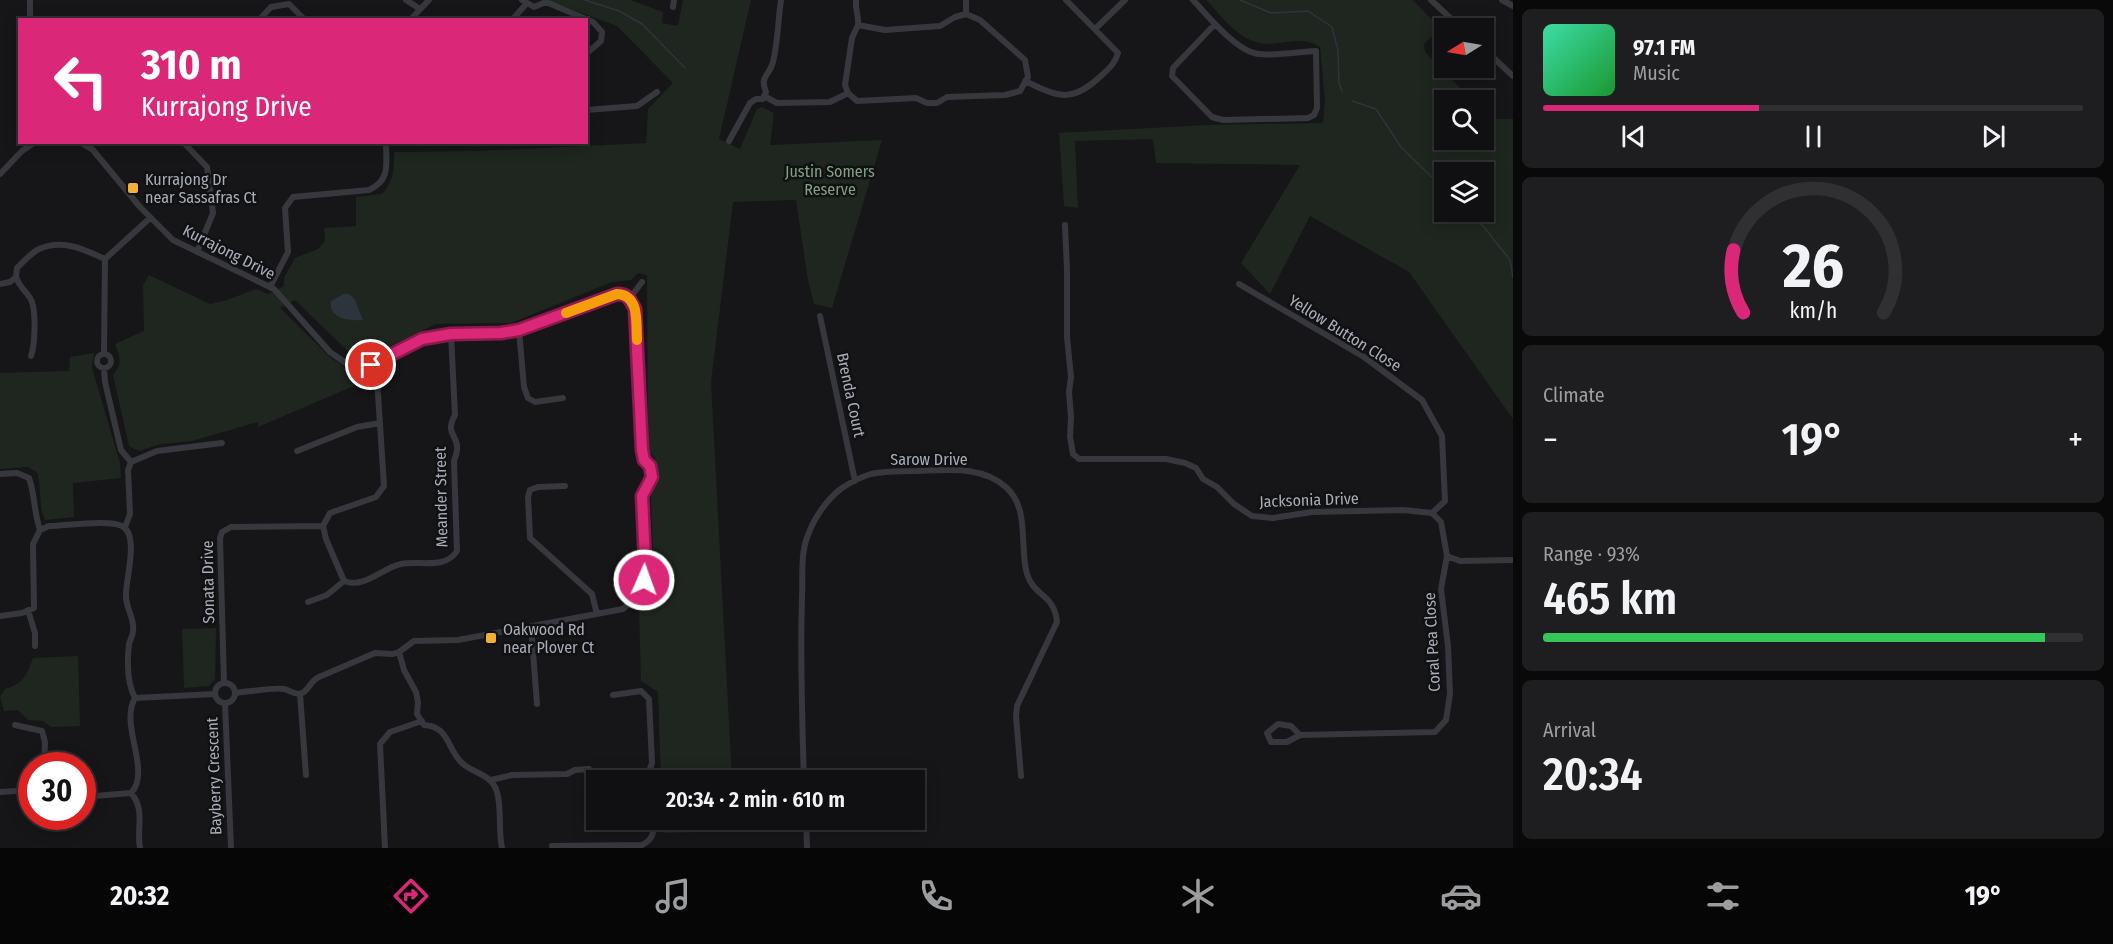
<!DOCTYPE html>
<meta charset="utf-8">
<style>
body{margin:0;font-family:"Fira Sans Condensed",sans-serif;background:#1e1e20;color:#f1f3f6;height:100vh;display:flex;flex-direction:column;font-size:22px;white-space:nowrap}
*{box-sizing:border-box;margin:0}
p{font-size:20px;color:#9c9d9f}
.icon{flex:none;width:33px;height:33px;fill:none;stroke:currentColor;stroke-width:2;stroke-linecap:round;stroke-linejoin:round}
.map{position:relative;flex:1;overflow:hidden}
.side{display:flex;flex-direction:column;gap:9px;padding:9px;background:#09090a;width:600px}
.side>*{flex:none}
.banner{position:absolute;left:18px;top:18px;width:570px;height:126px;border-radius:0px;box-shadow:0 3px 15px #0003,0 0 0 2px #303032;background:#db2777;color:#fff;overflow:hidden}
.needle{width:39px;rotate:259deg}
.controls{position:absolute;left:1434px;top:18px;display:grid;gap:12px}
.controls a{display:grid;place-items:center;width:60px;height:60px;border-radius:0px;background:#101012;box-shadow:0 3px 15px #0003,0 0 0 2px #303032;font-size:30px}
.speed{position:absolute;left:18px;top:752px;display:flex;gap:12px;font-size:30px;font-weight:700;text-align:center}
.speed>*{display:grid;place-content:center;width:78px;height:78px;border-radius:50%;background:#101012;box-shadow:0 3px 15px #0003,0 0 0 2px #303032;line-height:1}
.speed .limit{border:9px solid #d22;background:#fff;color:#111}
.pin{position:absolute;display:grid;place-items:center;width:51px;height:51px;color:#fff;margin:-26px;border:3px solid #fff;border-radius:50%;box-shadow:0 2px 6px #0007}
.me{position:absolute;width:66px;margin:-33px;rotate:2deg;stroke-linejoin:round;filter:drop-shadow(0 0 4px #0008)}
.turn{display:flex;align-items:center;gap:21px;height:126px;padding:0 24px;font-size:27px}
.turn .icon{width:78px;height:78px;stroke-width:2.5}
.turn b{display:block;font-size:42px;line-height:51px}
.big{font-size:45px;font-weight:600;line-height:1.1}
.side .card{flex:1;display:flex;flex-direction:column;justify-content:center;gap:9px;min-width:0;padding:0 21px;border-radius:9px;background:#1e1e20}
.side .dial{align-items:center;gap:0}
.dial svg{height:156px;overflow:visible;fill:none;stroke:#303032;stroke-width:7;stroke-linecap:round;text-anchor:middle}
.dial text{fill:#f1f3f6;stroke:none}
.song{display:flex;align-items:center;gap:18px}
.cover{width:72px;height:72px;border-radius:9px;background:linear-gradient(135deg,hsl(160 70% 55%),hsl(130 70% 35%))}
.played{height:6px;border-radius:3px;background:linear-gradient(90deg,#db2777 40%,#303032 40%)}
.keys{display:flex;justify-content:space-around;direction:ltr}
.heat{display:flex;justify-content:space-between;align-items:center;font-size:33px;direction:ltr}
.charge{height:9px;border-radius:4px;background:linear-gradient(90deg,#34c759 93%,#303032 0)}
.trip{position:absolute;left:586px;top:770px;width:339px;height:60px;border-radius:0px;background:#101012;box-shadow:0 3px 15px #0003,0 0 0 2px #303032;font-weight:600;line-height:60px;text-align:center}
.tab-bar{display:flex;height:96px;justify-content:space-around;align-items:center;background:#060607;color:#9c9d9f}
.tab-bar .icon{width:42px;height:42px}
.tab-bar .on{color:#db2777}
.tab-bar b{font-size:27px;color:#f1f3f6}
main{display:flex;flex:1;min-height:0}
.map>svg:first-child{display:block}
.green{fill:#1e261f;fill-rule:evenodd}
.water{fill:#2c353c}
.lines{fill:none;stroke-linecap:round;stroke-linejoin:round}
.stream{stroke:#2c353c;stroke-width:1.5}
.street{stroke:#37383d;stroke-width:6}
.route-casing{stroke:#8e194d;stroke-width:15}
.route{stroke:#db2777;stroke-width:10}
.slow{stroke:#f59e0b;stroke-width:10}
.poi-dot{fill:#f2b134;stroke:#111113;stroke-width:2}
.labels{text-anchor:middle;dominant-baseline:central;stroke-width:5;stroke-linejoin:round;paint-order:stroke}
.park-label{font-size:16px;fill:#7fa381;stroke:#111113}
.poi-label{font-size:16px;fill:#a8adb8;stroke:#111113;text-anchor:start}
.street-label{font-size:16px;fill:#a8adb8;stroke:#111113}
</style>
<main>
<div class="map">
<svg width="1513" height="848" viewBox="0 0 1513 848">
<rect width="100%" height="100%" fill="#161618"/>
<path class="green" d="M 546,0 L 630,0 L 663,12 L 662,23 L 678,26 L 683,0 L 751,0 L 719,139 L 740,149 L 757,109 L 762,107 L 774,113 L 770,145 L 882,140 L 832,308 L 814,304 L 808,280 L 796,200 L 733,202 L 711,382 L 732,780 L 661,780 L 658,692 L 641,681 L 639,608 L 654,583 L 651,498 L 657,472 L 655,458 L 648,449 L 647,275 L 638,273 L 631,280 L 612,282 L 511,323 L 436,324 L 370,356 L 354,357 L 295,300 L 280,308 L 332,359 L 350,369 L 370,369 L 370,379 L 258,427 L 258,422 L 192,441 L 161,444 L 139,451 L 129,446 L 113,375 C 123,363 120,357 115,344 L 144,331 L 143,285 L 149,275 L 210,304 L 227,300 L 256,289 L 268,294 L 284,286 L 284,278 L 295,258 L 318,249 L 325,241 L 324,228 L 356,226 L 356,197 L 382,194 C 394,181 394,169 394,152 L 480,151 L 646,143 L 648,109 L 673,83 L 617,26 Z
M 1206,0 L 1413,0 L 1440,28 L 1424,44 L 1425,52 L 1472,100 L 1444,100 L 1444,140 L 1484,140 L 1484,113 L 1490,119 L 1513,119 L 1513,419 L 1409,272 L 1310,216 L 1270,294 L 1241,263 L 1300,165 L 1156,163 L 1153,139 L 1075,141 L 1078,208 L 1064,206 L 1059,133 L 1206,125 L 1323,123 L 1325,101 L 1320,47 C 1299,33 1277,49 1256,42 C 1235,36 1221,15 1206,0 ZM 1444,172 L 1484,172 L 1484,212 L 1444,212 Z
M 94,353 L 92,368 L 120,463 L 121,478 L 73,483 L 74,517 L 45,520 C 38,506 42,487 37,472 L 28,467 L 0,469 L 0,373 L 69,371 L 70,357 Z
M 216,628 L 215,679 L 209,686 L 184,688 L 182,629 Z
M 78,656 L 80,726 L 51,727 L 43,721 L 28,720 L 18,710 L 4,711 L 0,697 L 5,689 C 23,684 27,675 33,658 Z
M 662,819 L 734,819 L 735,831 L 663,833 Z"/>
<path class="water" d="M 344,294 L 349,294 L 355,300 L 363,320 C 350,321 328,319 331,301 Z"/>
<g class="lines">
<path class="stream" d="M 585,0 L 619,11 L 642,24 L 685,68
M 1240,0 L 1271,13 L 1308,11 L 1332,27 L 1338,50 L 1339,83 L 1342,91
M 1352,101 L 1376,109 L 1401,147 L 1444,189
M 1468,212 L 1484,227 L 1510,260 L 1513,278"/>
<path class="street" d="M 406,0 L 420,9
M 522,0 L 534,7 L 546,2 L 593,22 L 602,32 L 601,41 L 586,54
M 856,0 C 855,10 859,16 858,25 L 885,30 L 940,26 L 955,17 L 966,14 L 980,20 L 1025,60 L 1028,77 L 1020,91 L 1005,95 L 947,97 L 937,103 L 927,103 L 916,98 L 857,101 L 848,93 L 845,85 L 852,38 L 858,25
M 966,0 L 966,14
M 1193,0 C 1208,16 1236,51 1258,54 C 1275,56 1298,52 1316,51 L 1317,108 L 1314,115 L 1308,118 L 1223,120 L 1212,117 L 1172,76 L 1173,68 L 1215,24
M 1431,0 L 1461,28
M 1502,0 L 1513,6
M 673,7 L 674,0
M 30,20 L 30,0
M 259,20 L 271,7 L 289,4 L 305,20
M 410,20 L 429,0
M 512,20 L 527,3
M 1095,29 L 1125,0
M 1484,49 L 1513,76
M 1025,81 C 1060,98 1072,103 1102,75 C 1109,68 1115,64 1118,53 L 1066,0
M 764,96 L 777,103 L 830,102 L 848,93
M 586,110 L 637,106 L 657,92
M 729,141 L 750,103 L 756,99 L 763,99 L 766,92 C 759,75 770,76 773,62 C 778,42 778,20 781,0
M 80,142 L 93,150 L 140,207 L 173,240 L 274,289 L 330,352 L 350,366 L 371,365 L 422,339 L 451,334 L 501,333 L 519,330 L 617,294 C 628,294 630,299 635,309 L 642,450 L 644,460 L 650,466 L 652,477 L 642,496 L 645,561 L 644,580 L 637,596 L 623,609 L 458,640 L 414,641 L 399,652 L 393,654 L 375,653 L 319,677 C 310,681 309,690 302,693 C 294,696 291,690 284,689 C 274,687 247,692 235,693
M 183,142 L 207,167 L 213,213 L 197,252
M 0,174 L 22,151 L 35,142
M 1065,225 L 1067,269 L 1067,337 L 1071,377 L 1069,392 L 1071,417 L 1070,437 L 1073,454 L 1079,459 L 1166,459 L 1185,463 L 1196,468 L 1203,479 L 1217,487 L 1234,504 L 1252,516 L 1273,518 L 1312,512 L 1404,510 L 1432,513 L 1441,522 L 1447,556 L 1460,561 L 1513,560
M 16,277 C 20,289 29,293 32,302 C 36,314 35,345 31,356
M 0,284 L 10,282 L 16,277 L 17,268 C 23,262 31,253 39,249 C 62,238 85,250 105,259
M 1239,284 L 1364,357 L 1422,400 L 1442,436 L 1445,501 L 1432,513
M 270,287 L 288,252 L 285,208 L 293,197 L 369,190 C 391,180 386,164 386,142
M 630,298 L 642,282
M 820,316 L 855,481
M 519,330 L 524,387 L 528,398 L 535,402 L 563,398
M 104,354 L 105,259 L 150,218
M97 361a7 7 0 1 1 14 0a7 7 0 1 1-14 0Z
M 104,368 L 105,382 L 121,450 L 131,462
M 297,451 L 357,427 L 380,423
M 0,474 L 17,473 L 29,478 C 35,495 34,513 40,530
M 565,486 L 538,487 L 530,490 L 528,497 L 530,538 L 592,594 L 597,614
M 323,526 L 326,539 L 344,581 C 364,589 382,568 401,564 C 420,560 445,570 457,551 L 454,461 C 455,457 457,454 457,450 C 459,435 444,435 455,415 L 451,334
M 125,527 L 130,514 L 128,470 L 131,462 L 157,451 L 222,443
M 40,530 L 49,526 C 65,526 109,519 122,526 C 140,535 125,581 126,596 C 126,609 135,619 133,631 C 133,636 130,640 129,644 C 127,662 127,683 135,698
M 308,602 L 327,595 L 344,581
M 28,610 L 35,633 L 35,646
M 0,616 L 22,613 L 34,608 L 33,544 L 40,530
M 531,626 L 537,704
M 399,652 L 404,670 L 416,692 L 418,702 L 417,714 L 424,725 C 449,726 447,749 462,763 C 474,774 492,774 497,792 C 502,809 498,830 502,848
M 224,683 L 220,538 L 222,532 L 231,527 L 323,526 L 330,513 L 376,497 L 384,486 L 376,363
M215 693a10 10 0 1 1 20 0a10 10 0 1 1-20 0Z
M 300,694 L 306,775
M 613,695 L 641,691 L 649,699 L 652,763 L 647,777
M 225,703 L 231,848
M 15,725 L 42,731 L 45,742 L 44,765
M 1300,735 L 1291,726 L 1278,724 L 1267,733 L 1271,742 L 1287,742 L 1300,735 L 1435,732 L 1446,720 L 1450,694 L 1448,646 L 1441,589 L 1447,556
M 491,780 L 512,775 L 567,774 L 575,770 L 589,769 L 594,776 C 612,774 635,766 649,780
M 804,780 C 802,719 800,659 802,598 C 803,578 800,554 808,535 C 814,518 827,499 842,488 C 851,482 861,477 871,474 C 885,471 901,471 916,471 C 946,470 983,465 1007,488 C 1030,510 1019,546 1027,574 C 1034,597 1054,593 1057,622 L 1017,706 L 1016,716 L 1021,776
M 0,792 L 32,790
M 131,793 C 146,810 136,829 140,848
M 82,797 L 131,793 C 152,771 119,725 135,698 L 215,694
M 806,819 L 807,848
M 552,846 L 642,845 C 654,839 654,832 653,819
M 385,848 L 380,744 L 390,732 L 422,721"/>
</g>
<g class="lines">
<g class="route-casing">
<path id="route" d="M 371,365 L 422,339 L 451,334 L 501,333 L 519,330 L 617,294 C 628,294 630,299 635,309 L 642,450 L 644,460 L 650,466 L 652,477 L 642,496 L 645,561 L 644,580"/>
</g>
<use href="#route" class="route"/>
<path class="slow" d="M 566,313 L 617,294 C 640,295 636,323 637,340"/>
</g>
<g class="poi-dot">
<rect x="127" y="182" width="12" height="12" rx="3"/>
<rect x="485" y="632" width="12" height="12" rx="3"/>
</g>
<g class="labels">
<g class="park-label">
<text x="830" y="171">Justin Somers<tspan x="830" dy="18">Reserve</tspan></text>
</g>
<g class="poi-label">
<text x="145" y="179">Kurrajong Dr<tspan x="145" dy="18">near Sassafras Ct</tspan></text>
<text x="503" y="629">Oakwood Rd<tspan x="503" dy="18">near Plover Ct</tspan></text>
</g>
<g class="street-label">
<text transform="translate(229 252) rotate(27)">Kurrajong Drive</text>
<text transform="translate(1345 333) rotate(32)">Yellow Button Close</text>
<text transform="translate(851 395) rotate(78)">Brenda Court</text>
<text x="929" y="459">Sarow Drive</text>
<text transform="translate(441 497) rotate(-91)">Meander Street</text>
<text transform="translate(1309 500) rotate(-2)">Jacksonia Drive</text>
<text transform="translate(208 582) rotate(-91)">Sonata Drive</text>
<text transform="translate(1432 642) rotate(-93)">Coral Pea Close</text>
<text transform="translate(214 776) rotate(-92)">Bayberry Crescent</text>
</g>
</g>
</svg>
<div class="controls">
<a><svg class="needle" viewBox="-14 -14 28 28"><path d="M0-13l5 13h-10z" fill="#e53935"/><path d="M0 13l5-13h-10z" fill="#9c9d9f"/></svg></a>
<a><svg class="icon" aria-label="search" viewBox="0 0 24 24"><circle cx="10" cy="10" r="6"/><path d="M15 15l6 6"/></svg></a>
<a><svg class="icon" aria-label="layers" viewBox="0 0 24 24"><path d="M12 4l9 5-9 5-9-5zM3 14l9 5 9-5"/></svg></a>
</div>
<div class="speed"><div class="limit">30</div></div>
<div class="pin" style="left:371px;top:365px;background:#d93025"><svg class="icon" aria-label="arrive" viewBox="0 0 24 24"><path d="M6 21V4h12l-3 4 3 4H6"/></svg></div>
<svg class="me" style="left:644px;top:580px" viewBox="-20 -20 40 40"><circle r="17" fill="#db2777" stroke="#fff" stroke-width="3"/><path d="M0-11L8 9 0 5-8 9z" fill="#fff"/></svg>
<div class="trip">20:34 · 2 min · 610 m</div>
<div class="banner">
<div class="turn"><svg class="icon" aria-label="left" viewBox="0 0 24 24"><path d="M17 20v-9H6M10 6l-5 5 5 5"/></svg><div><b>310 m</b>Kurrajong Drive</div></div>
</div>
</div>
<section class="side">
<div class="card">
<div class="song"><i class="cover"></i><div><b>97.1 FM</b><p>Music</p></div></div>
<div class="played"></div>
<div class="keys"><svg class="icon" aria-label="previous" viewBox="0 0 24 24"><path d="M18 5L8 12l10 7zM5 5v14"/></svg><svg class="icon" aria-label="pause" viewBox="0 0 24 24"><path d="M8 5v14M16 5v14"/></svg><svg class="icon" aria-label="next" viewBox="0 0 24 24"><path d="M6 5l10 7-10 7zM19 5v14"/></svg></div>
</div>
<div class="card dial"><svg viewBox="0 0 100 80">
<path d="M14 69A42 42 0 1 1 86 69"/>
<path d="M14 69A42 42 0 0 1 9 37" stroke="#db2777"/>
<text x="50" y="56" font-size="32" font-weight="700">26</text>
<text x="50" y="72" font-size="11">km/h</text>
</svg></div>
<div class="card"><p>Climate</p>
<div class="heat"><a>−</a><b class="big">19°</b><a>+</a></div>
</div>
<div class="card"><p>Range · 93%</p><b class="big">465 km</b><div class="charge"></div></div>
<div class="card"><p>Arrival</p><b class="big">20:34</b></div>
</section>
</main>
<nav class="tab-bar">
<b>20:32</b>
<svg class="icon on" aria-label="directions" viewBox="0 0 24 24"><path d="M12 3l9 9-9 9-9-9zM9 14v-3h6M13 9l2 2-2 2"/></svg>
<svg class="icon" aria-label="music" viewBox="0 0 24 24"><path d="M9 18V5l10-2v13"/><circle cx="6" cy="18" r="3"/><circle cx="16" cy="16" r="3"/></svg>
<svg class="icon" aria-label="phone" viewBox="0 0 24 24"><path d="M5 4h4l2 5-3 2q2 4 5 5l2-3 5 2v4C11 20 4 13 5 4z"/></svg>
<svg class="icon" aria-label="climate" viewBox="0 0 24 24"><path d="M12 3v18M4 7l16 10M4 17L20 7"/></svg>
<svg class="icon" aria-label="car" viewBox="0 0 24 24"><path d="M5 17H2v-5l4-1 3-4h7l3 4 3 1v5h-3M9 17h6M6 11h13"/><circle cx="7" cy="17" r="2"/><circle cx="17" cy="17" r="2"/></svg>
<svg class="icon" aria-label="filters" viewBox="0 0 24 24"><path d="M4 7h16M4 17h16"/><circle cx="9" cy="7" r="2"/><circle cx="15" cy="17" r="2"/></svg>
<b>19°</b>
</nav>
